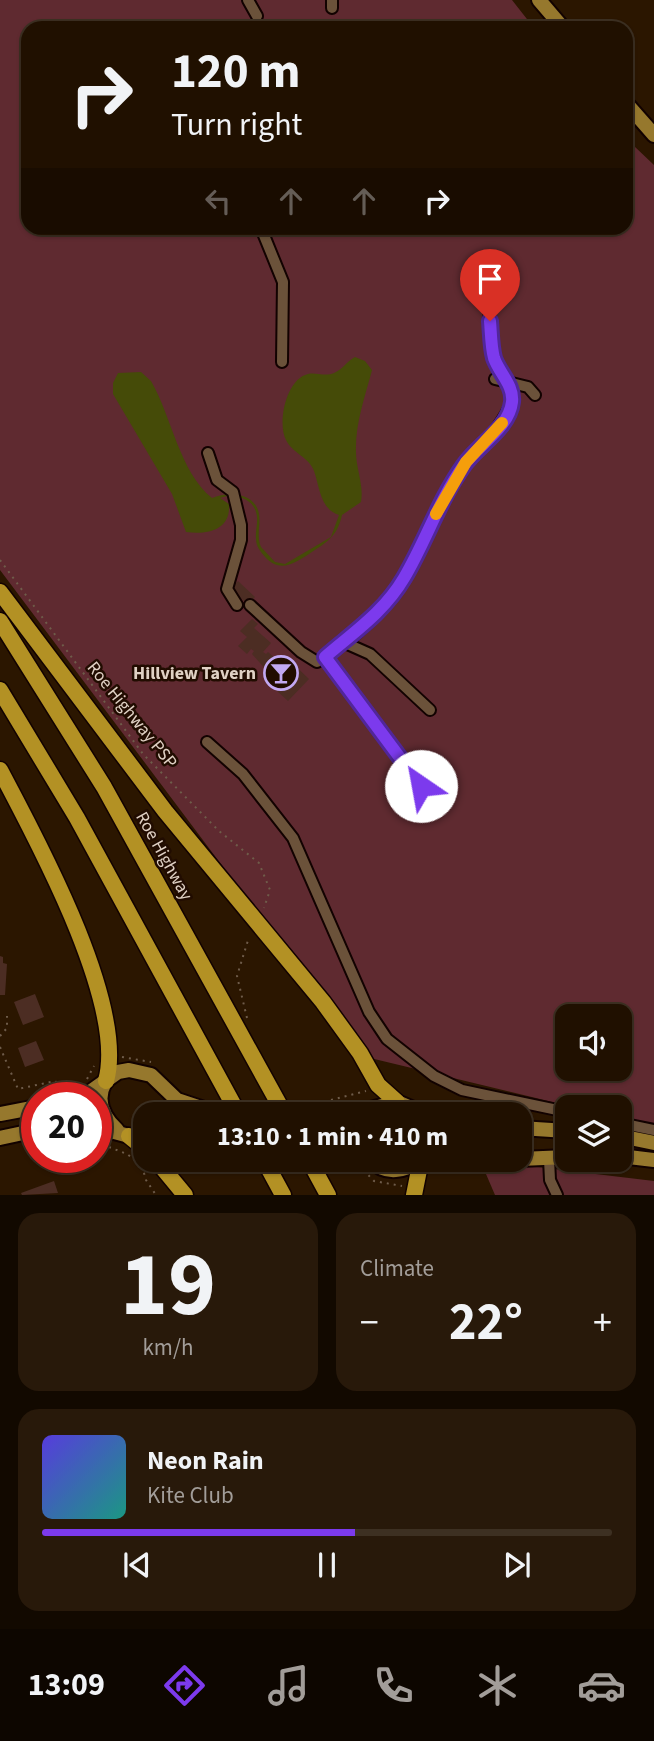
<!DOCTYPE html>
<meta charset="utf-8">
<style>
body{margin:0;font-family:"Source Sans 3",sans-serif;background:#28190a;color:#f1f3f6;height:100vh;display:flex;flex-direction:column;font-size:26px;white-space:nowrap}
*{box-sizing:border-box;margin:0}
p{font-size:23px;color:#a29d99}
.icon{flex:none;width:38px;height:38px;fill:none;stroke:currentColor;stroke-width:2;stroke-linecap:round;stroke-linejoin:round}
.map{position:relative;height:1195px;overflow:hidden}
.drawer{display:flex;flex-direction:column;gap:18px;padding:18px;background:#120900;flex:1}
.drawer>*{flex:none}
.hud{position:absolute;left:21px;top:21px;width:612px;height:214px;border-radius:21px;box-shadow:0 2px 5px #0004,0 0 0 2px #3d3022;background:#201000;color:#f1f3f6;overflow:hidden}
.controls{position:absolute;left:555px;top:1004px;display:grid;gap:14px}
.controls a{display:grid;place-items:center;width:77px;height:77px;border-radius:14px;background:#201000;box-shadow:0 2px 5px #0004,0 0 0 2px #3d3022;font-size:35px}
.speed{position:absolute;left:21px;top:1082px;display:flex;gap:14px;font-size:35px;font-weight:700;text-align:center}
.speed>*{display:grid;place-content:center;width:91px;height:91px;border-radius:50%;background:#201000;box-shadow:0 2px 5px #0004,0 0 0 2px #3d3022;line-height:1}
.speed .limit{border:10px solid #d22;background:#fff;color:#111}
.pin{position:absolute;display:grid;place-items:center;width:60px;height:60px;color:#fff;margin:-72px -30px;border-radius:50% 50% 50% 0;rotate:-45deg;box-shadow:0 0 7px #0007}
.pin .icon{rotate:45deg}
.me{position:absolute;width:77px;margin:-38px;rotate:327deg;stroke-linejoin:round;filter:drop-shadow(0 0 5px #0008)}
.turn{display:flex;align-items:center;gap:24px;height:147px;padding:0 35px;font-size:32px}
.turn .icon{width:91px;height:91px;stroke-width:2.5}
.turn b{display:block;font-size:49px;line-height:60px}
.lanes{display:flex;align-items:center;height:66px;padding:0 35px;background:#0003;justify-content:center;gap:35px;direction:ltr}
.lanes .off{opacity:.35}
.big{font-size:52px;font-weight:700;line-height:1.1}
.drawer .tile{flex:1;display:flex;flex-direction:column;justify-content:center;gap:10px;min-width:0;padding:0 24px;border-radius:21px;background:#28190a}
.drawer .dial{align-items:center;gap:0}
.dial b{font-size:91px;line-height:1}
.song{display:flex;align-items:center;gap:21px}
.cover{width:84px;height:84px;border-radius:10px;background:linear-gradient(135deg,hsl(250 70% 55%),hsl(170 70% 35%))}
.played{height:7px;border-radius:4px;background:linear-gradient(90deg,#7c3aed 55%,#3d3022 55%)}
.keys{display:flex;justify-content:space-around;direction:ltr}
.heat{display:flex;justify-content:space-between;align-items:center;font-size:38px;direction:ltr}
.drawer .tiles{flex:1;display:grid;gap:18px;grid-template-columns:1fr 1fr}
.tile:last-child{grid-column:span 2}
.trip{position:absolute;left:133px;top:1102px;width:399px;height:70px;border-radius:21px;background:#201000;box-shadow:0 2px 5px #0004,0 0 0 2px #3d3022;font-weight:700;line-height:70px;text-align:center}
.menu{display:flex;height:112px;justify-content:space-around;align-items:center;background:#0d0600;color:#a29d99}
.menu .icon{width:49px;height:49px}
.menu .current{color:#7c3aed}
.menu b{font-size:32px;color:#f1f3f6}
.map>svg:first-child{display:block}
.green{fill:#5f2a30;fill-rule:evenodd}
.water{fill:#454b08}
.building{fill:#4c2d23}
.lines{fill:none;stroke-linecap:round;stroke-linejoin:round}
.minor-casing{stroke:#120200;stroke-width:14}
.major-casing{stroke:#120200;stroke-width:18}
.highway-casing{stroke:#120200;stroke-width:19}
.path{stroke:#6f5c4a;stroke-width:2;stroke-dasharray:2 5;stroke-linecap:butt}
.minor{stroke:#6b523a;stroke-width:10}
.major{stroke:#96782d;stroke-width:14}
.highway{stroke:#b39124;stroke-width:16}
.major-bridge-casing{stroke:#120200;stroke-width:18;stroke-linecap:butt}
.major-bridge{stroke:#96782d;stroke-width:14}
.route-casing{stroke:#51269a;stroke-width:18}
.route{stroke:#7c3aed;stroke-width:12}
.slow{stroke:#f59e0b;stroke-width:12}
.labels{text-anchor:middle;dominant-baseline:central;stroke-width:5;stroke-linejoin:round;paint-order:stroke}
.poi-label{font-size:18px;font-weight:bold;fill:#e0d1c4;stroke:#210c00;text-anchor:end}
.street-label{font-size:18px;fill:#e0d1c4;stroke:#210c00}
</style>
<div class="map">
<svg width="654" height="1195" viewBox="0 0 654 1195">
<rect width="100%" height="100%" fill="#2b1600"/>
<path class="green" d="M 0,0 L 512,0 L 534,28 L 28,28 L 28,228 L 626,228 L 627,121 L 633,133 L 634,146 L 654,165 L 654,1126 L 620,1118 L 620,1108 L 577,1108 L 366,1057 L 0,570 ZM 567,1017 L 620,1017 L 620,1069 L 567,1069 Z
M 480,1160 L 654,1181 L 654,1195 L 495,1195 Z"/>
<path class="water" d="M 355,357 L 365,361 L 372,370 C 365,397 355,424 356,452 C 356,469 364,485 361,502 L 342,515 C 337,537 327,542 309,554 C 294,563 281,573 266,558 C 261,552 256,547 256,539 C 255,530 259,521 256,512 C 252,497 232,493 220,498 L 229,504 C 231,530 208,535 186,532 L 172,494 L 113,394 L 113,383 L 118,373 L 141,372 L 151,381 C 172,417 179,471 212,498 C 228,491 255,492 259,514 C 261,525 256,536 261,547 L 275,562 L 285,564 L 331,537 L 339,515 C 320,509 320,488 314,471 C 309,457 292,453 286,440 C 277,423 286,379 308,374 C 316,372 325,377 334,373 C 342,370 347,361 355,357 Z"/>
<path class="building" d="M 238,581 L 255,597 L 248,605 L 231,589 Z
M 252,619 L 258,624 L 254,628 L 271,643 L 263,652 L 266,654 L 268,652 L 279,662 L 285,656 L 309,679 L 288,701 L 264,679 L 269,673 L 252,654 L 254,651 L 251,649 L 247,654 L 238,646 L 247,637 L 240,631 Z
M 0,956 L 3,957 L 3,963 L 7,964 L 5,995 L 0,995 Z
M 35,994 L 44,1017 L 23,1025 L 14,1002 Z
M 36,1041 L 44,1060 L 25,1067 L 18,1048 Z
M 54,1181 L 58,1193 L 22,1195 L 21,1193 Z"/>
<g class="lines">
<g class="minor-casing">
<path id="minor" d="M 248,0 L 257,16
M 332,0 L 332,8
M 261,228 L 283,282 L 282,362
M 495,379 L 528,387 L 535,395
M 208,453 L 217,480 L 233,492 L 241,525 L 241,540 L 227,589 L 237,605
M 250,605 L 301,652 L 317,662 C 351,641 386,611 405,575 C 422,546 433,512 452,484 C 470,454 499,434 512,402 L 508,381 L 494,360 L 487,288
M 343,642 L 370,654 L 430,710
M 325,657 L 421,786
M 207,742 L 243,774 L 293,838 L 369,1012 L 387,1039 L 434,1076 L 462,1090 L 567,1112
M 620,1123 L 654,1130
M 549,1159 L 550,1180 L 557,1195"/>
</g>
<g class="major-casing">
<path id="major" d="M 539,0 L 563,28
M 626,103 L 654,135
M 105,1082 C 95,1100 103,1117 117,1130
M 83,1097 L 118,1072 L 129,1070 L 151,1075 L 177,1100 L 210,1111
M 319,1112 L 356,1113 L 397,1102 L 427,1115
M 0,1114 L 37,1107
M 96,1127 L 129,1136 L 145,1136
M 520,1128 L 567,1131
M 620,1136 L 654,1143
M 0,1138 L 37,1130
M 620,1156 L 654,1160
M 520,1159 L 567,1157
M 371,1160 C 386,1176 405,1171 421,1160"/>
</g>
<g class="highway-casing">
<path id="highway" d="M 0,592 L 165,811 L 323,1002 L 360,1053 L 378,1085 L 397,1102
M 0,621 L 104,787 L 285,1115
M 0,690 L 77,818 L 239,1115
M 0,770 C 37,840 127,1005 106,1081
M 129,1136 L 145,1149
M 156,1160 L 185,1195
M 264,1160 L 283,1195
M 309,1160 L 328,1195
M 414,1195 L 421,1160"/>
</g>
<path class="path" d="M 0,560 L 143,754 L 219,831 L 259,863 L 270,890 L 264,908
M 247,1018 L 237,976 L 249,937
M 0,1036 L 7,1028 L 7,1016
M 0,1047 L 18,1089 L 55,1081 L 64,1089
M 122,1057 L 151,1062
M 87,1079 L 94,1066
M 69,1088 L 70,1097
M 39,1095 L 74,1088
M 46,1097 L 55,1093
M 331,1100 L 366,1091
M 437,1108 L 456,1115
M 96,1142 L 127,1154 L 141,1165 L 145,1163
M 354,1160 L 374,1181 L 402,1186
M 468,1160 L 489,1168 L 511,1168
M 142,1166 L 146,1180 L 156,1195
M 576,1166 L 612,1166
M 432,1170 L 445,1160"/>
<use href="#minor" class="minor"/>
<use href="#major" class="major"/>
<use href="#highway" class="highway"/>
<g class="major-bridge-casing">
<path id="major-bridge" d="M 210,1111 L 319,1112"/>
</g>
<use href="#major-bridge" class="major-bridge"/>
</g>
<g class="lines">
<g class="route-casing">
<path id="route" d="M 421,786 L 325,657 C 354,632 384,612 404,578 C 426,541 439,500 464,465 C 478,445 509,428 512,402 C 514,385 499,373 494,358 C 491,347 491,333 490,321"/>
</g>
<use href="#route" class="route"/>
<path class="slow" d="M 436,514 L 466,462 L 502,423"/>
</g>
<defs>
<g id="bar-ring" transform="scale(1.75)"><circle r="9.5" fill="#210c00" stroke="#c2a8f2" stroke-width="1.5"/><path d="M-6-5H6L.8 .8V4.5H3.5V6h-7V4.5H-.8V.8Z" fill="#c2a8f2"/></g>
</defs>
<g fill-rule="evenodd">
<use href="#bar-ring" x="281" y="673"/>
</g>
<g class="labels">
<g class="poi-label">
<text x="256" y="673">Hillview Tavern</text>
</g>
<g class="street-label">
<text transform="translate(132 715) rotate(51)">Roe Highway PSP</text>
<text transform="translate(164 856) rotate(61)">Roe Highway</text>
</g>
</g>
</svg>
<div class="controls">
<a><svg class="icon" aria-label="sound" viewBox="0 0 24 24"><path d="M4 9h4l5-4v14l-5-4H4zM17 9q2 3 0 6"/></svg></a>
<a><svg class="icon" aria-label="layers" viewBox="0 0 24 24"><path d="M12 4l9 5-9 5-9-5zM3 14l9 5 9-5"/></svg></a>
</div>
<div class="speed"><div class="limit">20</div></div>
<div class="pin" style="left:490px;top:321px;background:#d93025"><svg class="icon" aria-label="arrive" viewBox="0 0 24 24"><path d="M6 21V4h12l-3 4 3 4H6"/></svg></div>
<svg class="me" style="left:421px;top:786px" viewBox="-20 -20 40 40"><circle r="19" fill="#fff"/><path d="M0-13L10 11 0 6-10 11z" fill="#7c3aed"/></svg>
<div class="trip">13:10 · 1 min · 410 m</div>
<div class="hud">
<div class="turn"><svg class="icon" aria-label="right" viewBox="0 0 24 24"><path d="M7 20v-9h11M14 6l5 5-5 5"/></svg><div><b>120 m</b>Turn right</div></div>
<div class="lanes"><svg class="icon off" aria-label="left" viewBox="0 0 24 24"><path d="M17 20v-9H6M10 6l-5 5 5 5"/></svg><svg class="icon off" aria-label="ahead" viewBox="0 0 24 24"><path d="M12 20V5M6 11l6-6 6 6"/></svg><svg class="icon off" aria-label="ahead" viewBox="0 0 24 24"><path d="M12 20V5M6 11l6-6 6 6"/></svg><svg class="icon" aria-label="right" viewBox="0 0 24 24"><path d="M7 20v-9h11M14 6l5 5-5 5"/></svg></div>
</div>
</div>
<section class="drawer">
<div class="tiles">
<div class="tile dial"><b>19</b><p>km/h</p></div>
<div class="tile"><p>Climate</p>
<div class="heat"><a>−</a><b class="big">22°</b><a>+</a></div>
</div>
<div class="tile">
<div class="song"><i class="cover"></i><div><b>Neon Rain</b><p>Kite Club</p></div></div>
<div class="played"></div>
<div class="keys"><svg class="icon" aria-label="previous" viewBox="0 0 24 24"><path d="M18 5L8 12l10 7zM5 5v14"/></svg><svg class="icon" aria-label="pause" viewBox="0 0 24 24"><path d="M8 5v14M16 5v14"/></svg><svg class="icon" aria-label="next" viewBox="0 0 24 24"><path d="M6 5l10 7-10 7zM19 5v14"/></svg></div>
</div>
</div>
</section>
<nav class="menu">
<b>13:09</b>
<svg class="icon current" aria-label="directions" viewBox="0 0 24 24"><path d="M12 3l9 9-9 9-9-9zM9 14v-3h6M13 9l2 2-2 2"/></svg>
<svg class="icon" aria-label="music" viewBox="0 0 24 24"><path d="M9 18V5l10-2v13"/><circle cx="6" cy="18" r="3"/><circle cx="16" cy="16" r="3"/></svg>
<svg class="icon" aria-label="phone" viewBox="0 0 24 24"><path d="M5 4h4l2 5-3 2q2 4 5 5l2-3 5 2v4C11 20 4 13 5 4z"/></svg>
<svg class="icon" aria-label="climate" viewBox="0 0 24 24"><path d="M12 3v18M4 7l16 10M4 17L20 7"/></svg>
<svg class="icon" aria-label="car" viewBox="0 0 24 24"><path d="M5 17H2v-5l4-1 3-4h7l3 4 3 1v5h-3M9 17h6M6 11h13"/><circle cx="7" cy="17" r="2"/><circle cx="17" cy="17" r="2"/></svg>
</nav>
